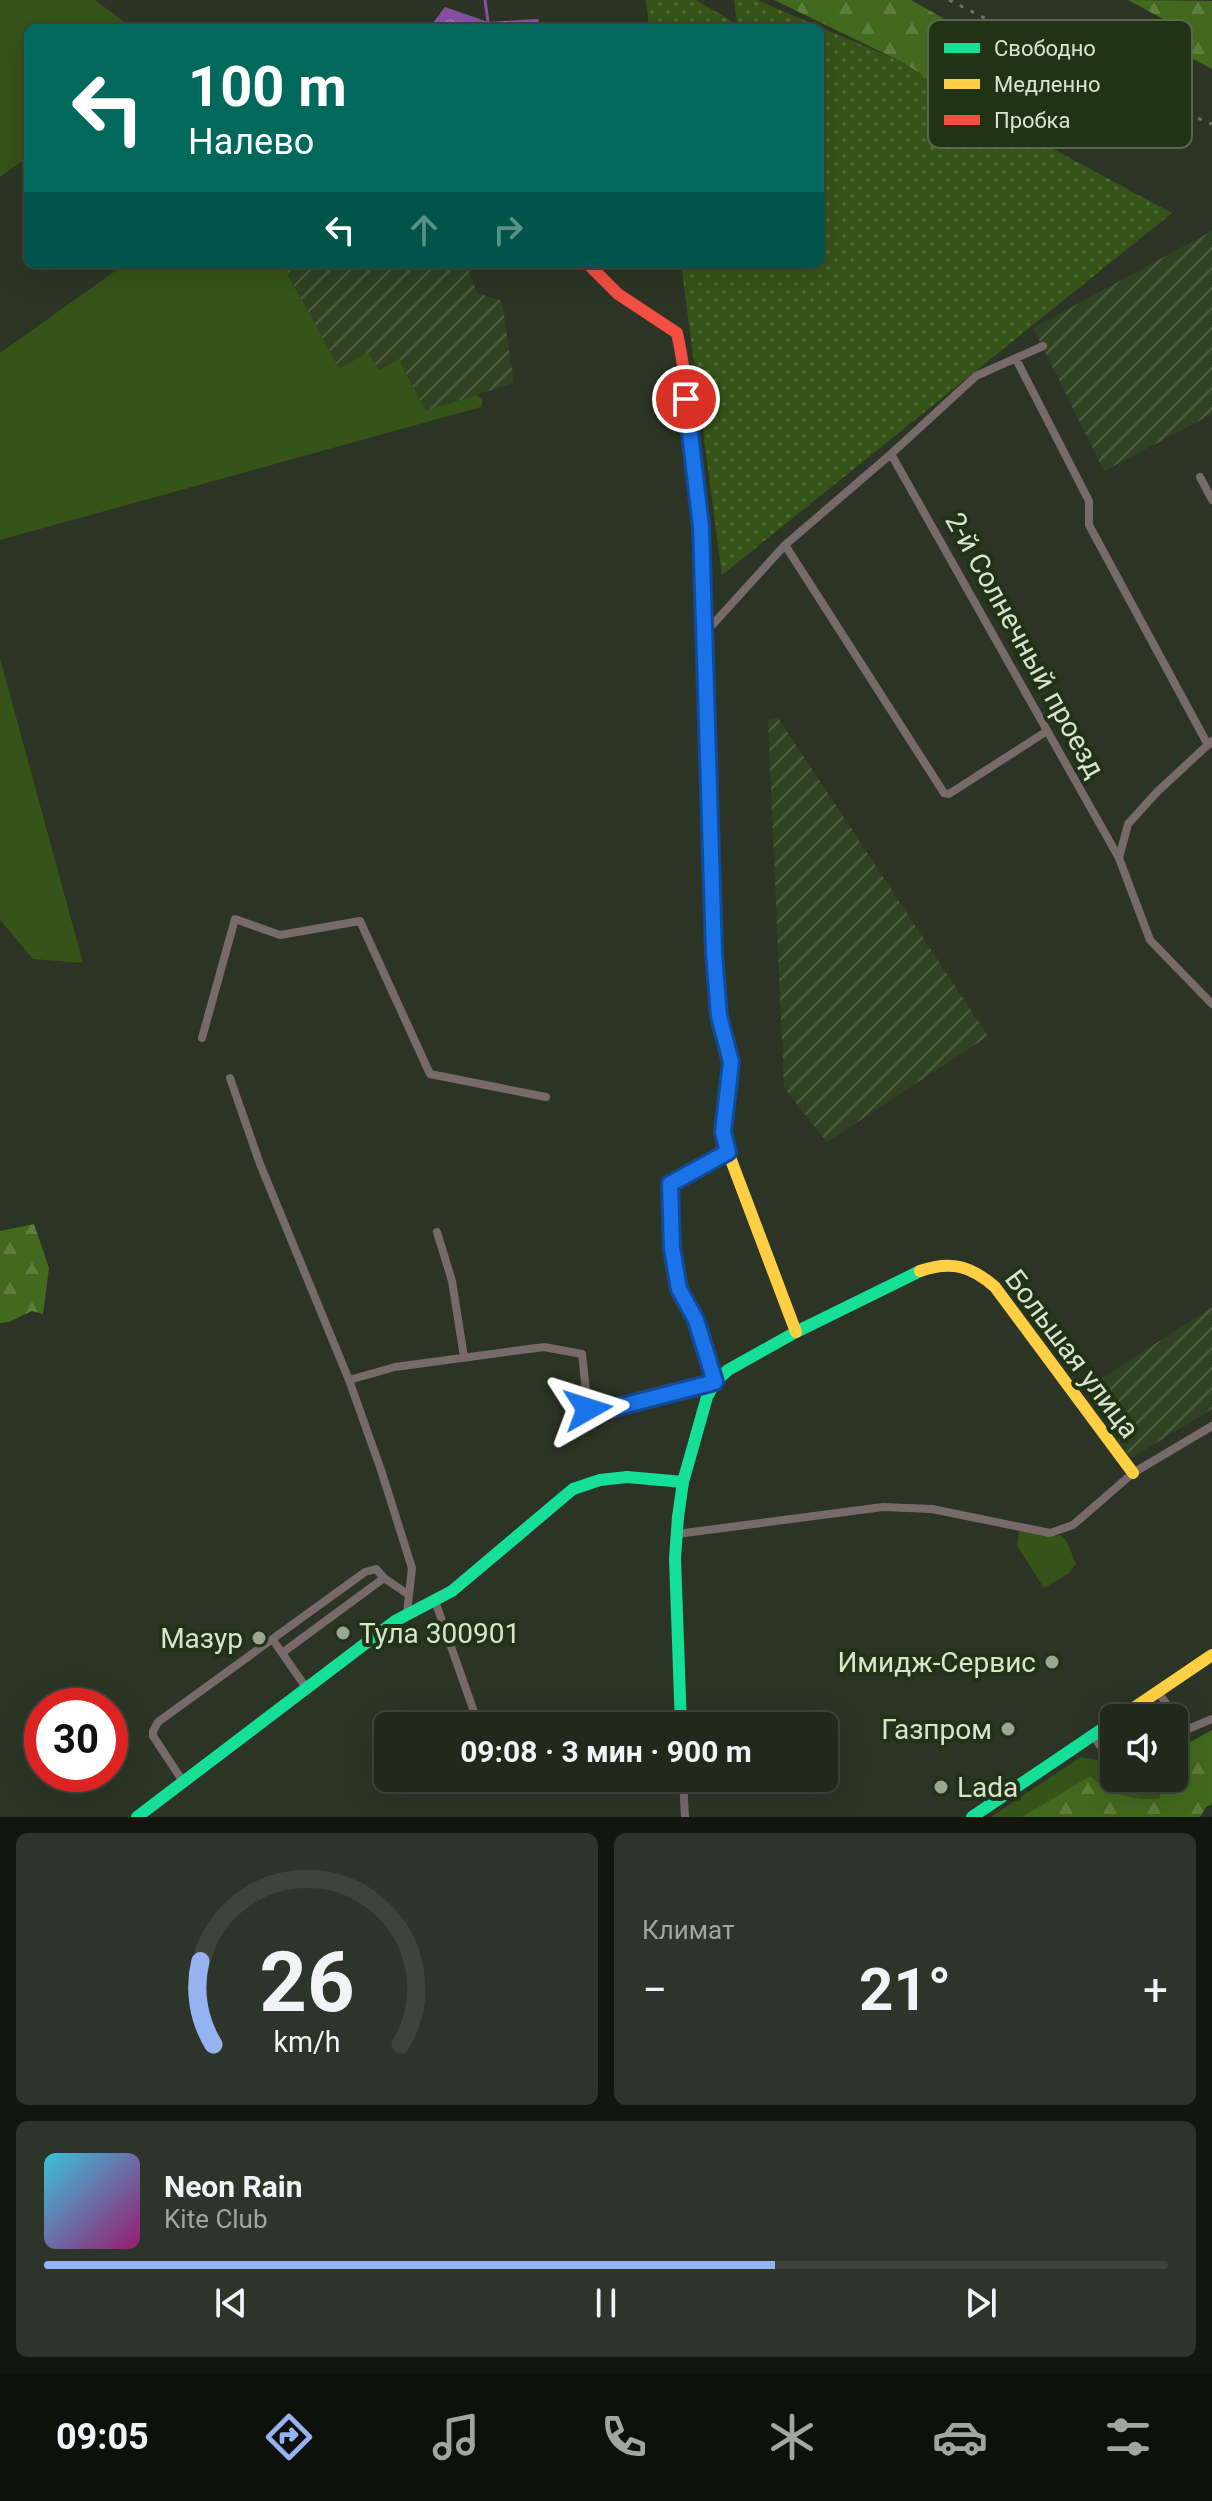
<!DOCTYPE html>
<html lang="ru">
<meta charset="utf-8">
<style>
body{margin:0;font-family:Roboto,sans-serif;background:#2d3429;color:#f1f3f6;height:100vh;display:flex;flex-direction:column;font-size:30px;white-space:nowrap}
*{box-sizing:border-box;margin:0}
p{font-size:26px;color:#a2a6a3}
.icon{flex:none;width:44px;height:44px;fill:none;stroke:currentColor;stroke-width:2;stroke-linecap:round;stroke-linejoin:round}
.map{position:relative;height:1817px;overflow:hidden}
.details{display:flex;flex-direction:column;gap:16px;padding:16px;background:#12160f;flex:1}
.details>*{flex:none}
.banner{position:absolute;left:24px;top:24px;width:800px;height:244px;border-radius:12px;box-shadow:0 8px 32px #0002,0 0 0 2px #3e443b;background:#00695c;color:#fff;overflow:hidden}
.tools{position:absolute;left:1100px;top:1704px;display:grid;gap:16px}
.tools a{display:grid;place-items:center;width:88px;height:88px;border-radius:12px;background:#21281c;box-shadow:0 8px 32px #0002,0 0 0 2px #3e443b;font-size:40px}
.speed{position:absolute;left:24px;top:1688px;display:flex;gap:16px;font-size:40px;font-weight:700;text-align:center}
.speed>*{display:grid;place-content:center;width:104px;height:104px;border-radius:50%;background:#21281c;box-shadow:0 8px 32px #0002,0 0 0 2px #3e443b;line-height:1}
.speed .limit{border:12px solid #d22;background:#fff;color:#111}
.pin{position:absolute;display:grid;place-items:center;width:68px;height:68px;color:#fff;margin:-34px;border:4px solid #fff;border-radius:50%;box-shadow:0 2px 8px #0007}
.me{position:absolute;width:88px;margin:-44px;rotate:84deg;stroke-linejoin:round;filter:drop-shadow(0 0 6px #0008)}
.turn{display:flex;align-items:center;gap:28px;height:168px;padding:0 32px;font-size:36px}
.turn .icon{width:104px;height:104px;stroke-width:2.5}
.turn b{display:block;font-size:56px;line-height:68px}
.lanes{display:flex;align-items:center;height:76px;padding:0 32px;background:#0003;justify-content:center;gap:40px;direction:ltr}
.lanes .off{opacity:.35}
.big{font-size:60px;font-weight:700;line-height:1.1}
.details .card{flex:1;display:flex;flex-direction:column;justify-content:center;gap:12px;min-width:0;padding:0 28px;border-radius:12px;background:#2d3429}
.details .dial{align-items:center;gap:0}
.dial svg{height:208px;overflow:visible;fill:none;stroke:#3e443b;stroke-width:7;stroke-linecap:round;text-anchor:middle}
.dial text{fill:#f1f3f6;stroke:none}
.song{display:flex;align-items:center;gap:24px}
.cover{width:96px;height:96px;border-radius:12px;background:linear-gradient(135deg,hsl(190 70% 55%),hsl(320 70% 35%))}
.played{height:8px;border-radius:4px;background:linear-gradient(90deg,#95b2f1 65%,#3e443b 65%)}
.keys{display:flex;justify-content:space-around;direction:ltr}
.heat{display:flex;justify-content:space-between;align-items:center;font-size:44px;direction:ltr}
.details .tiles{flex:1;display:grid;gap:16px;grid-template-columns:1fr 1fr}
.card:last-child{grid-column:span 2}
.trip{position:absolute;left:374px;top:1712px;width:464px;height:80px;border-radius:12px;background:#21281c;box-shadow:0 8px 32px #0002,0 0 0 2px #3e443b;font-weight:700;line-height:80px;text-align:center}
.tab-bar{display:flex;height:128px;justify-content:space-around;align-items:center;background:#0d100b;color:#a2a6a3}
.tab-bar .icon{width:56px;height:56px}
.tab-bar .active{color:#95b2f1}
.tab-bar b{font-size:36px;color:#f1f3f6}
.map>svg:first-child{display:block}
.industrial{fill:url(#industrial-furrows)}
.grass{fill:#365318}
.forest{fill:url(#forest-firs)}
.garden{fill:url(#garden-dots)}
.water{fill:url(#water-ripples)}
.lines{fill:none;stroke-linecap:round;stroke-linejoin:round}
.stream{stroke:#8850a4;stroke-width:3}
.street{stroke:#786a69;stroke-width:8}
.fast{stroke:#16e098;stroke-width:12}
.slow{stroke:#ffcf43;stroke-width:12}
.jam{stroke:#f24e42;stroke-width:12}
.rail{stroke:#706d66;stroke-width:3;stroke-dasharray:4 8;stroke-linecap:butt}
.route-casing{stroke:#114b97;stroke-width:20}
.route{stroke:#1a73e8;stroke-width:14}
.poi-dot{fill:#9ca695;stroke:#223214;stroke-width:3}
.labels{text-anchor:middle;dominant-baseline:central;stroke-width:8;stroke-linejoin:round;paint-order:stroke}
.street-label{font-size:28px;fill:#d8e3d1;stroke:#223214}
.poi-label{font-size:28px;fill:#d8e3d1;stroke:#223214;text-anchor:end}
.key{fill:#223214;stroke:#59674d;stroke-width:2}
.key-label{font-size:22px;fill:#d8e3d1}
</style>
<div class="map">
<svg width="1212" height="1817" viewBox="0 0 1212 1817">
<defs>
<pattern id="industrial-furrows" width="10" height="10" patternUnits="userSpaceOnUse" patternTransform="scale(2)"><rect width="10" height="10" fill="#2f4221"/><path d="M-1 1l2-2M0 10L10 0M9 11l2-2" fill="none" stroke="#4c5d40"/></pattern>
<pattern id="forest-firs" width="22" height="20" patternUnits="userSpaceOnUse" patternTransform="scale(2)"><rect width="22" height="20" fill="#42691d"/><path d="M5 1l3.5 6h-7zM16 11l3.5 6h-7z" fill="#5d7e3d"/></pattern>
<pattern id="garden-dots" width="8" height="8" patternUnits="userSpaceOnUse" patternTransform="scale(2)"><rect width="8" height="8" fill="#365318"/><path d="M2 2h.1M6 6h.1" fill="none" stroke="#526c39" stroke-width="1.8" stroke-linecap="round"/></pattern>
<pattern id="water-ripples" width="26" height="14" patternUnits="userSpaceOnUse" patternTransform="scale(2)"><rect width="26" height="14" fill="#8850a4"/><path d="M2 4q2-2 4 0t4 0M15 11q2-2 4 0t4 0" fill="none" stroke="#9d71b3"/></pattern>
</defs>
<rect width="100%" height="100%" fill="#2c3525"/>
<path class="industrial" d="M 1212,231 L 1212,414 L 1104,471 L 1033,328 Z
M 282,264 L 467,264 L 477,293 L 502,301 L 514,383 L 425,411 L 399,359 L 379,370 L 368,353 L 339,369 Z
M 778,718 L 988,1036 L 827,1142 L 784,1088 L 768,720 Z
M 1212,1307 L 1212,1409 L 1131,1458 L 1084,1390 Z"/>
<path class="grass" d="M 0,0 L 95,0 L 133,28 L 28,28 L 28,157 L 0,177 Z
M 125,264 L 282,264 L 339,368 L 368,353 L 379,370 L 399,359 L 425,411 L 476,395 L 483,399 L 481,407 L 0,540 L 0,353 Z
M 0,658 L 83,963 L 33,959 L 0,920 Z
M 1019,1531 L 1049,1536 L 1061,1535 L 1067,1542 L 1076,1564 L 1069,1573 L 1044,1588 L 1017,1546 Z
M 1081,1757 L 1114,1763 L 1114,1778 L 1155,1778 L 1159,1782 L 1160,1798 C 1135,1802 1108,1793 1090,1776 L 1022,1817 L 991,1817 Z"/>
<path class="forest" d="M 774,0 L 911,0 L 994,47 L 966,65 L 953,95 L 902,62 Z
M 1128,0 L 1212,1 L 1212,69 L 1189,57 L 1189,33 Z
M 34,1224 L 49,1268 L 43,1314 L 32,1311 L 9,1322 L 0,1323 L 0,1231 Z
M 1212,1730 L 1212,1804 L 1206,1807 L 1200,1817 L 1022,1817 L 1090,1776 C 1108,1793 1135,1802 1160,1798 L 1159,1782 L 1155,1778 L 1174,1778 L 1174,1751 Z"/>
<path class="garden" d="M 646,0 L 696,0 L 737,24 L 734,0 L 757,0 L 902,62 L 953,95 L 1172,213 L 722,575 L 681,264 L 820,264 L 820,28 L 649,28 Z"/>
<path class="water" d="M 445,7 L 488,22 L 538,19 L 542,28 L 429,28 Z"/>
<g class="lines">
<path class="stream" d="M 485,0 L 488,22"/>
<path class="street" d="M 1016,359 L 1089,501 L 1089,525 L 1208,745
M 891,454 L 1119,858
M 1200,477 L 1212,500
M 785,545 L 944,793 L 949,794 L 1047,731
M 705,633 L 785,545 L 891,454 L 976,376 L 1043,346
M 1212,741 L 1157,792 L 1128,824 L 1119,858 L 1150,940 L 1212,1004
M 202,1038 L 235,919 L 280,935 L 360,921 L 430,1074 L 546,1097
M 230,1078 L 260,1164 L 349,1380 L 381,1470 L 412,1568 L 407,1613
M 437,1232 L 452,1281 L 464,1357
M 349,1380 L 395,1367 L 544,1347 L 582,1354 L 588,1409 L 614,1408 L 714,1384
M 715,1382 L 696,1320 L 679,1289 L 672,1248 L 670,1184 L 689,1176 L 728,1152
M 677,1534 L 883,1507 L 932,1509 L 1050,1533 L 1073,1525 L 1133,1473 L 1212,1426
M 435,1601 L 479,1726
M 273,1640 L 307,1689
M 282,1653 L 384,1578
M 1158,1692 L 1185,1729
M 1174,1735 L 1212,1719
M 1093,1736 L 1104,1751 L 1114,1756
M 683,1778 L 685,1817
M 184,1783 L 153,1736 L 153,1731 L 158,1722 L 365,1572 L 376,1569 L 384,1578 L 409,1595"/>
<path class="fast" d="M 697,495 L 701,527 L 717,987
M 681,1726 L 675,1558 L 678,1517 L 683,1482 L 707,1397 L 715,1382 L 728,1370 L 796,1332 L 920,1271
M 137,1817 L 395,1621 L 452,1591 L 573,1489 L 600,1480 L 627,1477 L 683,1482
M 972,1817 L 1114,1721"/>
<path class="slow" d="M 717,987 L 719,1016 L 731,1062 L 723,1132 L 728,1152 L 796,1332
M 920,1271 C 951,1260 971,1266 995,1287 L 1133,1473
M 1119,1718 L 1212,1655"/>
<path class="jam" d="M 588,264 L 618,294 L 677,333 C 689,386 689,441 697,495"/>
<path class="rail" d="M 949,0 L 1119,86 L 1212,124"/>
</g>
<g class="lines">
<g class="route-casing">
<path id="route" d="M 588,1409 L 614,1408 L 715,1382 L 696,1320 L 679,1289 L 672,1248 L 670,1184 L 728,1152 L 723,1132 L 731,1062 L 719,1016 L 714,953 L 701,527 L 686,399"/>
</g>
<use href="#route" class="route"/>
</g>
<g class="poi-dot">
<circle cx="343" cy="1633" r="8"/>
<circle cx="259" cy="1638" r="8"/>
<circle cx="1052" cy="1662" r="8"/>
<circle cx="1008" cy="1729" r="8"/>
<circle cx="941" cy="1787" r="8"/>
</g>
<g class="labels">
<g class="street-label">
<text transform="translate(1025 645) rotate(61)">2-й Солнечный проезд</text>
<text transform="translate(1072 1354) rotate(53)">Большая улица</text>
</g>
<g class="poi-label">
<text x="359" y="1633" text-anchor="start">Тула 300901</text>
<text x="243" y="1638">Мазур</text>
<text x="1036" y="1662">Имидж-Сервис</text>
<text x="992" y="1729">Газпром</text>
<text x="957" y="1787" text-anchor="start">Lada</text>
</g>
</g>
<rect x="928" y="20" width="264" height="128" rx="12" class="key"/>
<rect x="944" y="43" width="36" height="10" fill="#16e098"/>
<rect x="944" y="79" width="36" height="10" fill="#ffcf43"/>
<rect x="944" y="115" width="36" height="10" fill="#f24e42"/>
<g class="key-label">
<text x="994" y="56">Свободно</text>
<text x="994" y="92">Медленно</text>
<text x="994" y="128">Пробка</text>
</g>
</svg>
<div class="tools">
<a><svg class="icon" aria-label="sound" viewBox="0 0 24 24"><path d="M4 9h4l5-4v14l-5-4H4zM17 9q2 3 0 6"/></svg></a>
</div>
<div class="speed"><div class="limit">30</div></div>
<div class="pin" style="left:686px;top:399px;background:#d93025"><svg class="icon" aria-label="arrive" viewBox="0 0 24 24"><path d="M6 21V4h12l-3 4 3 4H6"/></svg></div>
<svg class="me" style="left:588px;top:1409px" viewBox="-20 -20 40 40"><path d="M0-17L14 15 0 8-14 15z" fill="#1a73e8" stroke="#fff" stroke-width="4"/></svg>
<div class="trip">09:08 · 3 мин · 900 m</div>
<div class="banner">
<div class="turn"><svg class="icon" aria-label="left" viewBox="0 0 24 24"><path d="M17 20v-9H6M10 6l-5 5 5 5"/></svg><div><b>100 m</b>Налево</div></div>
<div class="lanes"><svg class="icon" aria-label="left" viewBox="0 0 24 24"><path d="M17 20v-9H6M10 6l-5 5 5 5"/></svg><svg class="icon off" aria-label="ahead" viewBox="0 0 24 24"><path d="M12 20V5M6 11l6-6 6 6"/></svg><svg class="icon off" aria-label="right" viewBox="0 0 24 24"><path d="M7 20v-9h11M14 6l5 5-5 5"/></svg></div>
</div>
</div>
<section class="details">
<div class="tiles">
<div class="card dial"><svg viewBox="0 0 100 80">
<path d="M14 69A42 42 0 1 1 86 69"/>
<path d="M14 69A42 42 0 0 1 9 37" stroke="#95b2f1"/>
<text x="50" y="56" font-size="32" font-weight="700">26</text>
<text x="50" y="72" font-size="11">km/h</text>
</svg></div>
<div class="card"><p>Климат</p>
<div class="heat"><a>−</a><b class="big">21°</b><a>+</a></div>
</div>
<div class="card">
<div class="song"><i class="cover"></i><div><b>Neon Rain</b><p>Kite Club</p></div></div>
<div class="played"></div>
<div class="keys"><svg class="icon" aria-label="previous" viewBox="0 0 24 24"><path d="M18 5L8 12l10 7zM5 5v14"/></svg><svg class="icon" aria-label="pause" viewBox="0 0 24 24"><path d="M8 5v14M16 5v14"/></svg><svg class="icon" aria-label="next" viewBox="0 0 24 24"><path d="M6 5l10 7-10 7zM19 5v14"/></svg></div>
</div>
</div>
</section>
<nav class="tab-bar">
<b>09:05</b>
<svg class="icon active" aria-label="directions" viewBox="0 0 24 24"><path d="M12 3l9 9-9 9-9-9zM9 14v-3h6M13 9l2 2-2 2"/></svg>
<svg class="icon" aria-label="music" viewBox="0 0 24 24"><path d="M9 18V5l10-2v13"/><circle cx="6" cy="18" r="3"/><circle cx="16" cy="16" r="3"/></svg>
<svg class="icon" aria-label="phone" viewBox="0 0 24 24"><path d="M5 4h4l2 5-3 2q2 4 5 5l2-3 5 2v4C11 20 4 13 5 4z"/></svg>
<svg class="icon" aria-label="climate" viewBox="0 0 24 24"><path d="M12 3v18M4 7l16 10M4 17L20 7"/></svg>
<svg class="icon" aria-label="car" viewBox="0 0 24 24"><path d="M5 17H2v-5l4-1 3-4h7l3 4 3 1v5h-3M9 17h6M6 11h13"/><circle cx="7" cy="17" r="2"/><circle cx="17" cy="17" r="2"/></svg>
<svg class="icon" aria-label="filters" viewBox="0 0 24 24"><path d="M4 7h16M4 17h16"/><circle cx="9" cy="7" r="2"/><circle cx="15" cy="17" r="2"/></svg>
</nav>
